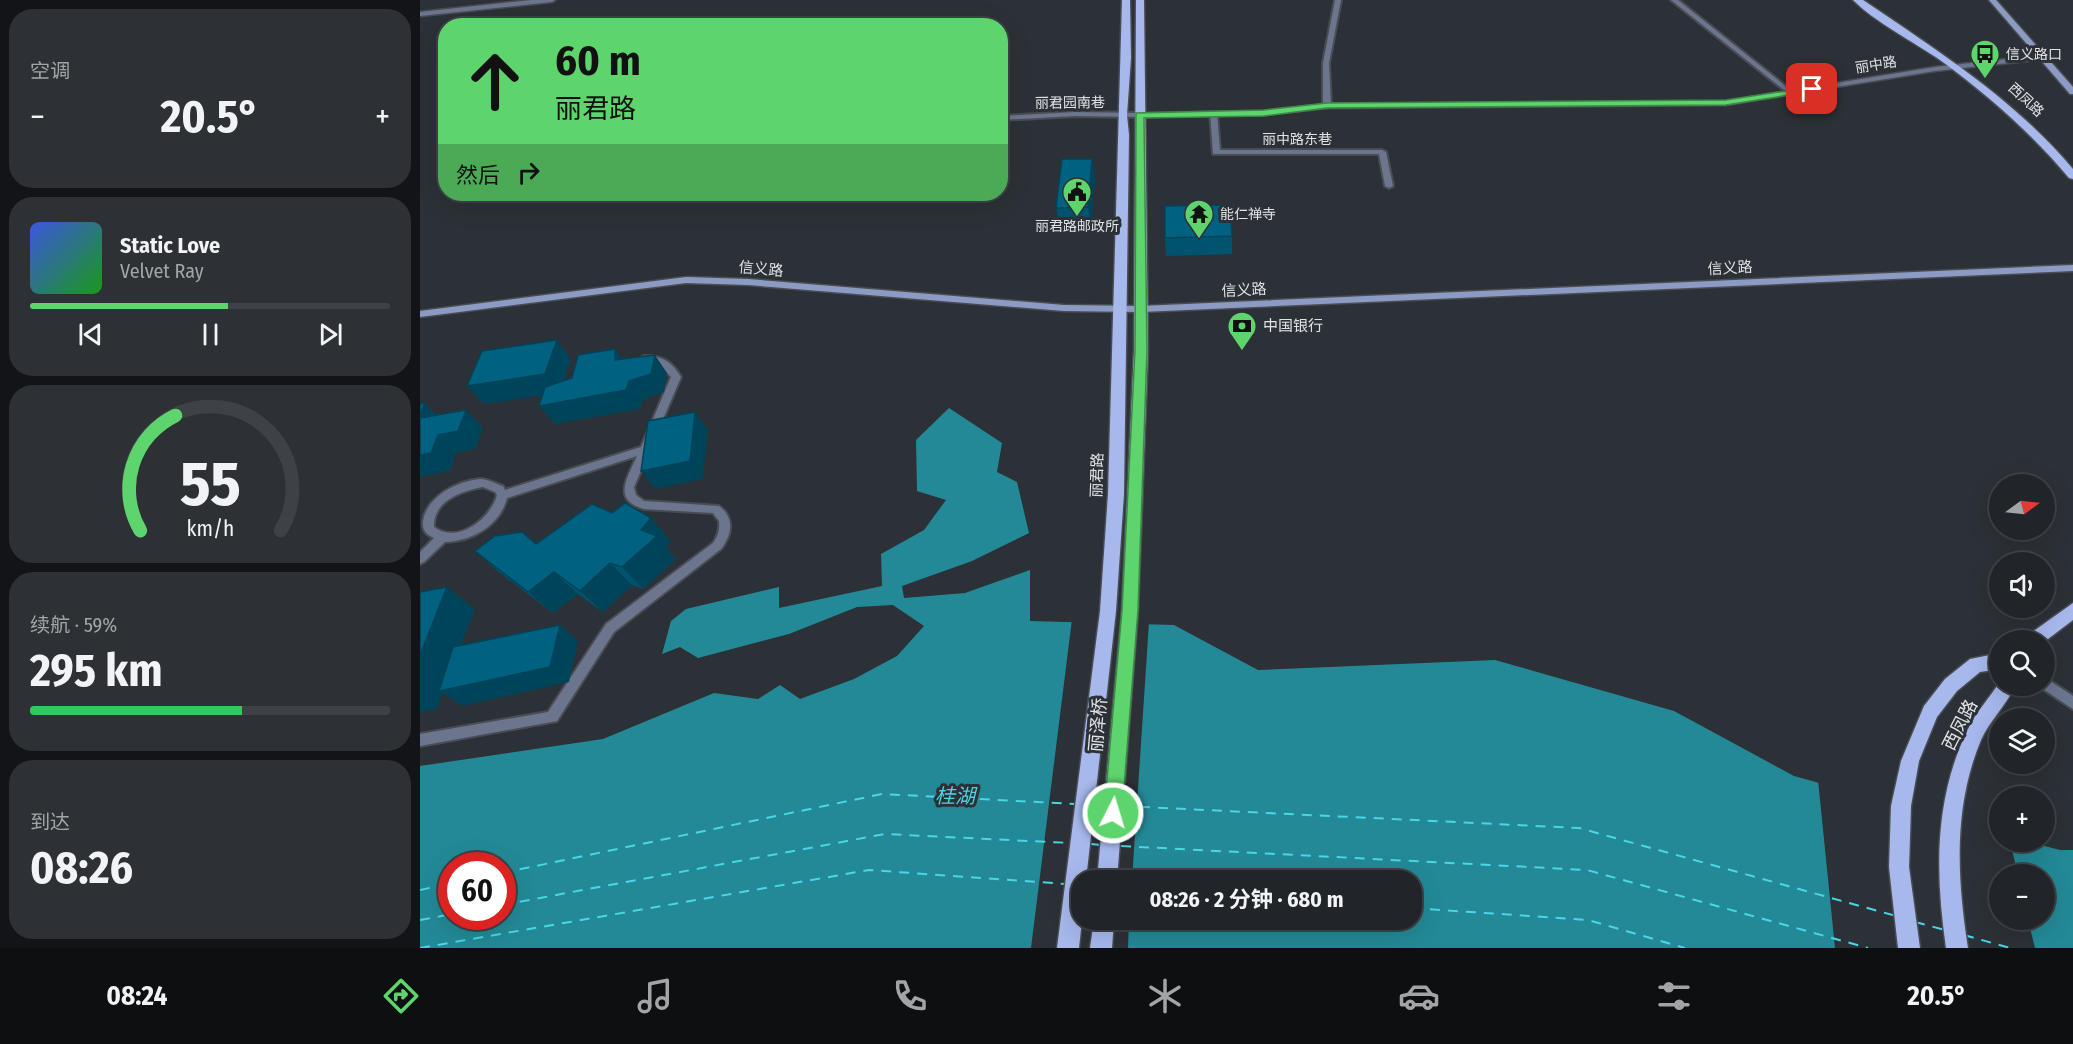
<!DOCTYPE html>
<html lang="zh">
<meta charset="utf-8">
<style>
body{margin:0;font-family:"Fira Sans Condensed","Noto Sans SC",sans-serif;background:#2d3135;color:#f1f3f6;height:100vh;display:flex;flex-direction:column;font-size:22px;white-space:nowrap}
*{box-sizing:border-box;margin:0}
p{font-size:20px;color:#a2a5a8}
.icon{flex:none;width:33px;height:33px;fill:none;stroke:currentColor;stroke-width:2;stroke-linecap:round;stroke-linejoin:round}
.map{position:relative;flex:1;overflow:hidden}
.drawer{display:flex;flex-direction:column;gap:9px;padding:9px;background:#121417;width:420px}
.drawer>*{flex:none}
.hud{position:absolute;left:18px;top:18px;width:570px;height:183px;border-radius:24px;box-shadow:0 6px 24px #0002,0 0 0 2px #3e4246;background:#5dd56c;color:#111;overflow:hidden}
.needle{width:39px;rotate:75deg}
.tools{position:absolute;left:1569px;top:474px;display:grid;gap:12px}
.tools a{display:grid;place-items:center;width:66px;height:66px;border-radius:50%;background:#212529;box-shadow:0 6px 24px #0002,0 0 0 2px #3e4246;font-size:30px}
.speed{position:absolute;left:18px;top:852px;display:flex;gap:12px;font-size:30px;font-weight:700;text-align:center}
.speed>*{display:grid;place-content:center;width:78px;height:78px;border-radius:50%;background:#212529;box-shadow:0 6px 24px #0002,0 0 0 2px #3e4246;line-height:1}
.speed .limit{border:9px solid #d22;background:#fff;color:#111}
.pin{position:absolute;display:grid;place-items:center;width:51px;height:51px;color:#fff;margin:-26px;border-radius:12px;box-shadow:0 3px 9px #0006}
.me{position:absolute;width:66px;margin:-33px;rotate:5deg;stroke-linejoin:round;filter:drop-shadow(0 0 4px #0008)}
.turn{display:flex;align-items:center;gap:21px;height:126px;padding:0 18px;font-size:27px}
.turn .icon{width:78px;height:78px;stroke-width:2.5}
.turn b{display:block;font-size:42px;line-height:51px}
.then{display:flex;align-items:center;height:57px;padding:0 18px;background:#0003;gap:12px;font-size:22px}
.big{font-size:45px;font-weight:700;line-height:1.1}
.drawer .tile{flex:1;display:flex;flex-direction:column;justify-content:center;gap:9px;min-width:0;padding:0 21px;border-radius:24px;background:#2d3135}
.drawer .dial{align-items:center;gap:0}
.dial svg{height:156px;overflow:visible;fill:none;stroke:#3e4246;stroke-width:7;stroke-linecap:round;text-anchor:middle}
.dial text{fill:#f1f3f6;stroke:none}
.song{display:flex;align-items:center;gap:18px}
.cover{width:72px;height:72px;border-radius:9px;background:linear-gradient(135deg,hsl(230 70% 55%),hsl(120 70% 35%))}
.played{height:6px;border-radius:3px;background:linear-gradient(90deg,#5dd56c 55%,#3e4246 55%)}
.keys{display:flex;justify-content:space-around;direction:ltr}
.heat{display:flex;justify-content:space-between;align-items:center;font-size:33px;direction:ltr}
.charge{height:9px;border-radius:4px;background:linear-gradient(90deg,#34c759 59%,#3e4246 0)}
.trip{position:absolute;left:651px;top:870px;width:351px;height:60px;border-radius:24px;background:#212529;box-shadow:0 6px 24px #0002,0 0 0 2px #3e4246;font-weight:700;line-height:60px;text-align:center}
.tab-bar{display:flex;height:96px;justify-content:space-around;align-items:center;background:#0d0f10;color:#a2a5a8}
.tab-bar .icon{width:42px;height:42px}
.tab-bar .current{color:#5dd56c}
.tab-bar b{font-size:27px;color:#f1f3f6}
main{display:flex;flex:1;min-height:0}
.map>svg:first-child{display:block}
.water{fill:#238996;fill-rule:evenodd}
.pier{fill:#2c3137}
.lines{fill:none;stroke-linecap:round;stroke-linejoin:round}
.ferry{stroke:#48d6e8;stroke-width:2;stroke-dasharray:10 8;stroke-linecap:butt}
.lane-casing{stroke:#494d53;stroke-width:4}
.street-casing{stroke:#494d53;stroke-width:3}
.secondary-casing{stroke:#494d53;stroke-width:3}
.primary-casing{stroke:#494d53;stroke-width:3}
.lane{fill:#6c758e;fill-rule:evenodd}
.street{fill:#6c758e;fill-rule:evenodd}
.secondary{fill:#8c9bc3;fill-rule:evenodd}
.primary{fill:#a6b8ec;fill-rule:evenodd}
.wall{fill:#00536e}
.shaded-wall{fill:#00445a}
.building{fill:#006180;stroke:#00445a;stroke-width:1.5}
.route{fill:#5dd56c;stroke:#3c8a46;stroke-width:1.5}
.labels{text-anchor:middle;dominant-baseline:central;stroke-width:6;stroke-linejoin:round;paint-order:stroke}
.far-poi-label{font-size:14px;fill:#dfe3e6;stroke:#2c3137;text-anchor:start}
.far-street-label{font-size:14px;fill:#dfe3e6;stroke:#2c3137}
.street-label{font-size:15px;fill:#dfe3e6;stroke:#2c3137}
.poi-label{font-size:15px;fill:#dfe3e6;stroke:#2c3137;text-anchor:start}
.near-street-label{font-size:18px;fill:#dfe3e6;stroke:#2c3137}
.near-water-label{font-size:20px;font-style:italic;fill:#48d6e8;stroke:#2c3137}
</style>
<main>
<section class="drawer">
<div class="tile"><p>空调</p>
<div class="heat"><a>−</a><b class="big">20.5°</b><a>+</a></div>
</div>
<div class="tile">
<div class="song"><i class="cover"></i><div><b>Static Love</b><p>Velvet Ray</p></div></div>
<div class="played"></div>
<div class="keys"><svg class="icon" aria-label="previous" viewBox="0 0 24 24"><path d="M18 5L8 12l10 7zM5 5v14"/></svg><svg class="icon" aria-label="pause" viewBox="0 0 24 24"><path d="M8 5v14M16 5v14"/></svg><svg class="icon" aria-label="next" viewBox="0 0 24 24"><path d="M6 5l10 7-10 7zM19 5v14"/></svg></div>
</div>
<div class="tile dial"><svg viewBox="0 0 100 80">
<path d="M14 69A42 42 0 1 1 86 69"/>
<path d="M14 69A42 42 0 0 1 32 10" stroke="#5dd56c"/>
<text x="50" y="56" font-size="32" font-weight="700">55</text>
<text x="50" y="72" font-size="11">km/h</text>
</svg></div>
<div class="tile"><p>续航 · 59%</p><b class="big">295 km</b><div class="charge"></div></div>
<div class="tile"><p>到达</p><b class="big">08:26</b></div>
</section>
<div class="map">
<svg width="1653" height="948" viewBox="0 0 1653 948">
<rect width="100%" height="100%" fill="#2c3137"/>
<path class="water" d="M 529,408 L 582,443 L 577,472 L 597,482 L 609,533 L 552,561 L 482,586 L 484,598 L 545,593 L 610,570 L 610,621 L 754,625 L 838,670 L 1075,660 L 1254,711 L 1374,776 L 1579,833 L 1580,842 L 1609,842 L 1640,850 L 1653,850 L 1653,948 L 0,948 L 0,766 L 183,739 L 294,693 L 338,699 L 360,685 L 380,699 L 434,679 L 477,656 L 504,626 L 473,605 L 437,607 L 369,634 L 278,658 L 260,647 L 242,654 L 251,621 L 266,609 L 359,587 L 359,608 L 462,586 L 461,554 L 504,530 L 526,500 L 497,491 L 496,440 ZM 32,866 L 82,866 L 82,916 L 32,916 ZM 1580,874 L 1624,874 L 1624,920 L 1580,920 ZM 662,880 L 992,880 L 992,920 L 662,920 Z"/>
<path class="pier" d="M 652,619 L 729,622 L 712,880 L 662,880 L 662,920 L 709,920 L 708,948 L 611,948 Z
M 1398,780 L 1580,830 L 1580,842 L 1590,842 L 1598,874 L 1580,874 L 1580,920 L 1608,920 L 1615,948 L 1415,948 Z"/>
<g class="lines">
<path class="ferry" d="M 675,805 L 685,805
M 702,806 L 1159,828 L 1476,916
M 671,844 L 681,845
M 701,846 L 1167,870 L 1448,948
M 82,873 L 462,794 L 655,804
M 0,890 L 32,883
M 82,905 L 465,834 L 651,843
M 992,908 L 1168,920 L 1265,948
M 0,920 L 32,914
M 1495,922 L 1525,930
M 1544,935 L 1590,948
M 0,948 L 449,870 L 646,884"/>
<g class="lane-casing">
<path id="lane" d="M 915,0 L 921,0 L 909,63 L 911,106 L 907,108 L 903,106 L 903,63 Z
M 1251,0 L 1258,0 L 1373,92 L 1373,94 L 1369,94 Z
M 655,112 L 719,113 L 723,115 L 719,117 L 655,116 L 580,120 L 580,116 Z
M 790,112 L 797,114 L 800,150 L 962,150 L 966,152 L 973,186 L 969,188 L 965,186 L 959,154 L 793,154 Z
M 224,356 C 242,355 252,362 261,377 L 214,487 L 216,495 L 224,501 L 299,506 C 315,518 312,535 301,549 L 194,632 L 137,721 L 0,746 L 0,734 L 128,712 L 186,624 L 293,543 C 298,536 300,530 299,521 L 293,513 L 224,509 C 191,500 208,477 217,456 L 87,498 C 80,525 53,541 25,542 L 4,562 L 0,564 L 0,552 L 14,538 C 6,535 2,530 3,521 C 7,496 38,481 60,479 C 68,479 76,484 83,486 L 85,490 L 221,447 L 251,377 L 240,365 L 221,361 L 219,359 ZM 63,487 L 75,492 L 77,495 C 71,518 38,545 14,527 C 13,501 41,491 63,487 Z
M 1624,677 L 1653,696 L 1653,709 L 1620,687 L 1619,686 L 1624,686 Z"/>
</g>
<g class="street-casing">
<path id="street" d="M 112,0 L 135,0 L 132,2 L 0,16 L 0,12 Z
M 1622,55 L 1626,57 L 1625,59 L 1515,71 L 1306,105 L 907,108 L 844,115 L 719,117 L 715,115 L 719,113 L 844,111 L 907,104 L 1306,101 L 1515,67 Z"/>
</g>
<g class="secondary-casing">
<path id="secondary" d="M 1569,0 L 1576,0 L 1653,87 L 1653,94 L 1650,94 Z
M 1653,265 L 1653,271 L 721,312 L 644,311 L 328,285 L 266,283 L 0,317 L 0,311 L 266,277 L 328,279 L 644,305 L 721,306 Z"/>
</g>
<g class="primary-casing">
<path id="primary" d="M 702,0 L 710,0 L 711,58 L 707,115 L 709,135 L 704,494 L 696,611 L 666,880 L 662,880 L 662,920 L 659,948 L 637,948 L 680,611 L 688,494 Z
M 716,0 L 724,0 L 728,350 L 718,610 L 697,880 L 677,880 L 702,610 L 714,350 Z
M 1433,0 L 1443,0 C 1518,51 1594,99 1653,169 L 1653,179 L 1649,178 C 1611,133 1568,95 1520,60 C 1494,42 1455,22 1433,0 Z
M 1653,603 L 1653,620 L 1624,642 L 1606,640 L 1608,635 Z
M 1580,653 L 1580,669 L 1560,672 L 1537,691 L 1517,717 L 1499,761 L 1491,806 L 1489,867 L 1500,948 L 1478,948 L 1469,867 L 1471,806 L 1481,761 L 1504,706 L 1525,679 L 1550,659 Z
M 1580,681 L 1580,686 L 1595,686 C 1586,706 1570,720 1561,740 C 1533,807 1537,878 1548,948 L 1526,948 C 1515,872 1514,797 1549,727 C 1557,710 1571,697 1580,681 Z
M 674,920 L 694,920 L 692,948 L 670,948 Z"/>
</g>
<use href="#lane" class="lane"/>
<use href="#street" class="street"/>
<use href="#secondary" class="secondary"/>
<use href="#primary" class="primary"/>
</g>
<path class="wall" d="M 672,159 L 675,177 L 671,225 L 640,226 L 636,208 Z
M 812,236 L 812,254 L 746,256 L 745,238 Z
M 251,541 L 246,547 L 256,559 L 223,589 L 212,585 L 183,612 L 158,594 L 133,613 L 80,573 L 55,551 L 116,544 Z"/>
<path class="shaded-wall" d="M 672,159 L 675,177 L 671,225 L 668,207 Z
M 137,340 L 151,359 L 140,393 L 64,404 L 47,386 Z
M 195,349 L 208,367 L 195,360 Z
M 235,355 L 247,373 L 244,392 L 223,400 L 220,409 L 135,424 L 119,406 L 209,381 Z
M 5,403 L 23,422 L 46,410 L 63,428 L 56,449 L 36,453 L 30,471 L 0,477 L 0,415 Z
M 275,412 L 288,430 L 283,479 L 235,489 L 221,471 Z
M 231,518 L 251,541 L 246,547 L 256,559 L 223,589 L 202,567 L 221,530 Z
M 190,563 L 212,585 L 183,612 L 160,591 Z
M 134,572 L 158,594 L 133,613 L 108,592 Z
M 27,587 L 55,609 L 24,690 L 140,625 L 158,641 L 149,682 L 42,706 L 23,693 L 17,709 L 0,712 L 0,655 Z"/>
<path class="building" d="M 642,159 L 672,159 L 668,207 L 636,208 Z
M 810,205 L 812,236 L 745,238 L 745,206 Z
M 137,340 L 125,374 L 47,386 L 62,351 Z
M 195,349 L 195,360 L 235,355 L 231,374 L 209,381 L 206,390 L 119,406 L 125,387 L 152,378 L 158,355 Z
M 5,403 L 0,415 L 0,404 Z
M 46,410 L 38,431 L 18,435 L 11,453 L 0,455 L 0,418 Z
M 275,412 L 270,461 L 221,471 L 228,421 Z
M 205,503 L 231,518 L 221,530 L 237,536 L 202,567 L 190,563 L 160,591 L 134,572 L 108,592 L 55,551 L 75,536 L 102,532 L 116,544 L 172,504 L 192,513 Z
M 27,587 L 0,655 L 0,592 Z
M 140,625 L 130,667 L 19,691 L 33,647 Z"/>
<path class="route" d="M 1392,87 L 1396,89 L 1395,91 L 1306,105 L 907,108 L 844,116 L 724,118 L 727,350 L 718,610 L 702,813 L 699,819 L 693,822 L 686,819 L 684,813 L 702,610 L 715,350 L 716,113 L 844,110 L 907,103 L 1306,100 Z"/>
<defs>
<g id="bus-pin" transform="scale(1.5)"><path d="M0 17L-7.5 6A9.5 9.5 0 1 1 7.5 6Z" fill="#5dd56c" stroke="#2c3137"/><path d="M-5-6H5V4H4V6H2V4H-2V6H-4V4H-5ZM-3.5-4V0h7V-4ZM-3.5 1.2v1.5H-2V1.2ZM2 1.2v1.5H3.5V1.2Z" fill="#111"/></g>
<g id="civic-pin" transform="scale(1.5)"><path d="M0 17L-7.5 6A9.5 9.5 0 1 1 7.5 6Z" fill="#5dd56c" stroke="#2c3137"/><path d="M-.6-6.5H3V-4.5H.6V-3L4-1V1h2V6H-6V1h2V-1L-.6-3ZM-1.2 2.5V6h2.4V2.5Z" fill="#111"/></g>
<g id="temple-pin" transform="scale(1.5)"><path d="M0 17L-7.5 6A9.5 9.5 0 1 1 7.5 6Z" fill="#5dd56c" stroke="#2c3137"/><path d="M0-6L5-2H3V0L6.5 2.5H4V6H1.5V3h-3V6H-4V2.5H-6.5L-3 0V-2H-5Z" fill="#111"/></g>
<g id="bank-pin" transform="scale(1.5)"><path d="M0 17L-7.5 6A9.5 9.5 0 1 1 7.5 6Z" fill="#5dd56c" stroke="#2c3137"/><path d="M-6-4H6V4H-6ZM0-2.3a2.3 2.3 0 1 0 0 4.6a2.3 2.3 0 1 0 0-4.6Z" fill="#111"/></g>
</defs>
<g fill-rule="evenodd">
<use href="#bus-pin" x="1565" y="54"/>
<use href="#civic-pin" x="657" y="192"/>
<use href="#temple-pin" x="779" y="214"/>
<use href="#bank-pin" x="822" y="326"/>
</g>
<g class="labels">
<g class="far-poi-label">
<text x="1586" y="54">信义路口</text>
<text x="800" y="214">能仁禅寺</text>
<text x="657" y="226" text-anchor="middle">丽君路邮政所</text>
</g>
<g class="far-street-label">
<text transform="translate(1456 65) rotate(-9)">丽中路</text>
<text transform="translate(1606 100) rotate(43)">西凤路</text>
<text transform="translate(650 103) rotate(-1)">丽君园南巷</text>
<text x="877" y="139">丽中路东巷</text>
</g>
<g class="street-label">
<text transform="translate(1310 268) rotate(-3)">信义路</text>
<text transform="translate(341 269) rotate(5)">信义路</text>
<text transform="translate(824 290) rotate(-3)">信义路</text>
<text transform="translate(677 475) rotate(-88)">丽君路</text>
</g>
<g class="poi-label">
<text x="843" y="326">中国银行</text>
</g>
<g class="near-street-label">
<text transform="translate(678 725) rotate(-85)">丽泽桥</text>
<text transform="translate(1540 725) rotate(-63)">西凤路</text>
</g>
<g class="near-water-label">
<text x="535" y="796">桂湖</text>
</g>
</g>
</svg>
<div class="tools">
<a><svg class="needle" viewBox="-14 -14 28 28"><path d="M0-13l5 13h-10z" fill="#e53935"/><path d="M0 13l5-13h-10z" fill="#a2a5a8"/></svg></a>
<a><svg class="icon" aria-label="sound" viewBox="0 0 24 24"><path d="M4 9h4l5-4v14l-5-4H4zM17 9q2 3 0 6"/></svg></a>
<a><svg class="icon" aria-label="search" viewBox="0 0 24 24"><circle cx="10" cy="10" r="6"/><path d="M15 15l6 6"/></svg></a>
<a><svg class="icon" aria-label="layers" viewBox="0 0 24 24"><path d="M12 4l9 5-9 5-9-5zM3 14l9 5 9-5"/></svg></a>
<a>+</a>
<a>−</a>
</div>
<div class="speed"><div class="limit">60</div></div>
<div class="pin" style="left:1392px;top:89px;background:#d93025"><svg class="icon" aria-label="arrive" viewBox="0 0 24 24"><path d="M6 21V4h12l-3 4 3 4H6"/></svg></div>
<svg class="me" style="left:693px;top:813px" viewBox="-20 -20 40 40"><circle r="17" fill="#5dd56c" stroke="#fff" stroke-width="3"/><path d="M0-11L8 9 0 5-8 9z" fill="#fff"/></svg>
<div class="trip">08:26 · 2 分钟 · 680 m</div>
<div class="hud">
<div class="turn"><svg class="icon" aria-label="ahead" viewBox="0 0 24 24"><path d="M12 20V5M6 11l6-6 6 6"/></svg><div><b>60 m</b>丽君路</div></div>
<div class="then">然后<svg class="icon" aria-label="right" viewBox="0 0 24 24"><path d="M7 20v-9h11M14 6l5 5-5 5"/></svg></div>
</div>
</div>
</main>
<nav class="tab-bar">
<b>08:24</b>
<svg class="icon current" aria-label="directions" viewBox="0 0 24 24"><path d="M12 3l9 9-9 9-9-9zM9 14v-3h6M13 9l2 2-2 2"/></svg>
<svg class="icon" aria-label="music" viewBox="0 0 24 24"><path d="M9 18V5l10-2v13"/><circle cx="6" cy="18" r="3"/><circle cx="16" cy="16" r="3"/></svg>
<svg class="icon" aria-label="phone" viewBox="0 0 24 24"><path d="M5 4h4l2 5-3 2q2 4 5 5l2-3 5 2v4C11 20 4 13 5 4z"/></svg>
<svg class="icon" aria-label="climate" viewBox="0 0 24 24"><path d="M12 3v18M4 7l16 10M4 17L20 7"/></svg>
<svg class="icon" aria-label="car" viewBox="0 0 24 24"><path d="M5 17H2v-5l4-1 3-4h7l3 4 3 1v5h-3M9 17h6M6 11h13"/><circle cx="7" cy="17" r="2"/><circle cx="17" cy="17" r="2"/></svg>
<svg class="icon" aria-label="filters" viewBox="0 0 24 24"><path d="M4 7h16M4 17h16"/><circle cx="9" cy="7" r="2"/><circle cx="15" cy="17" r="2"/></svg>
<b>20.5°</b>
</nav>
